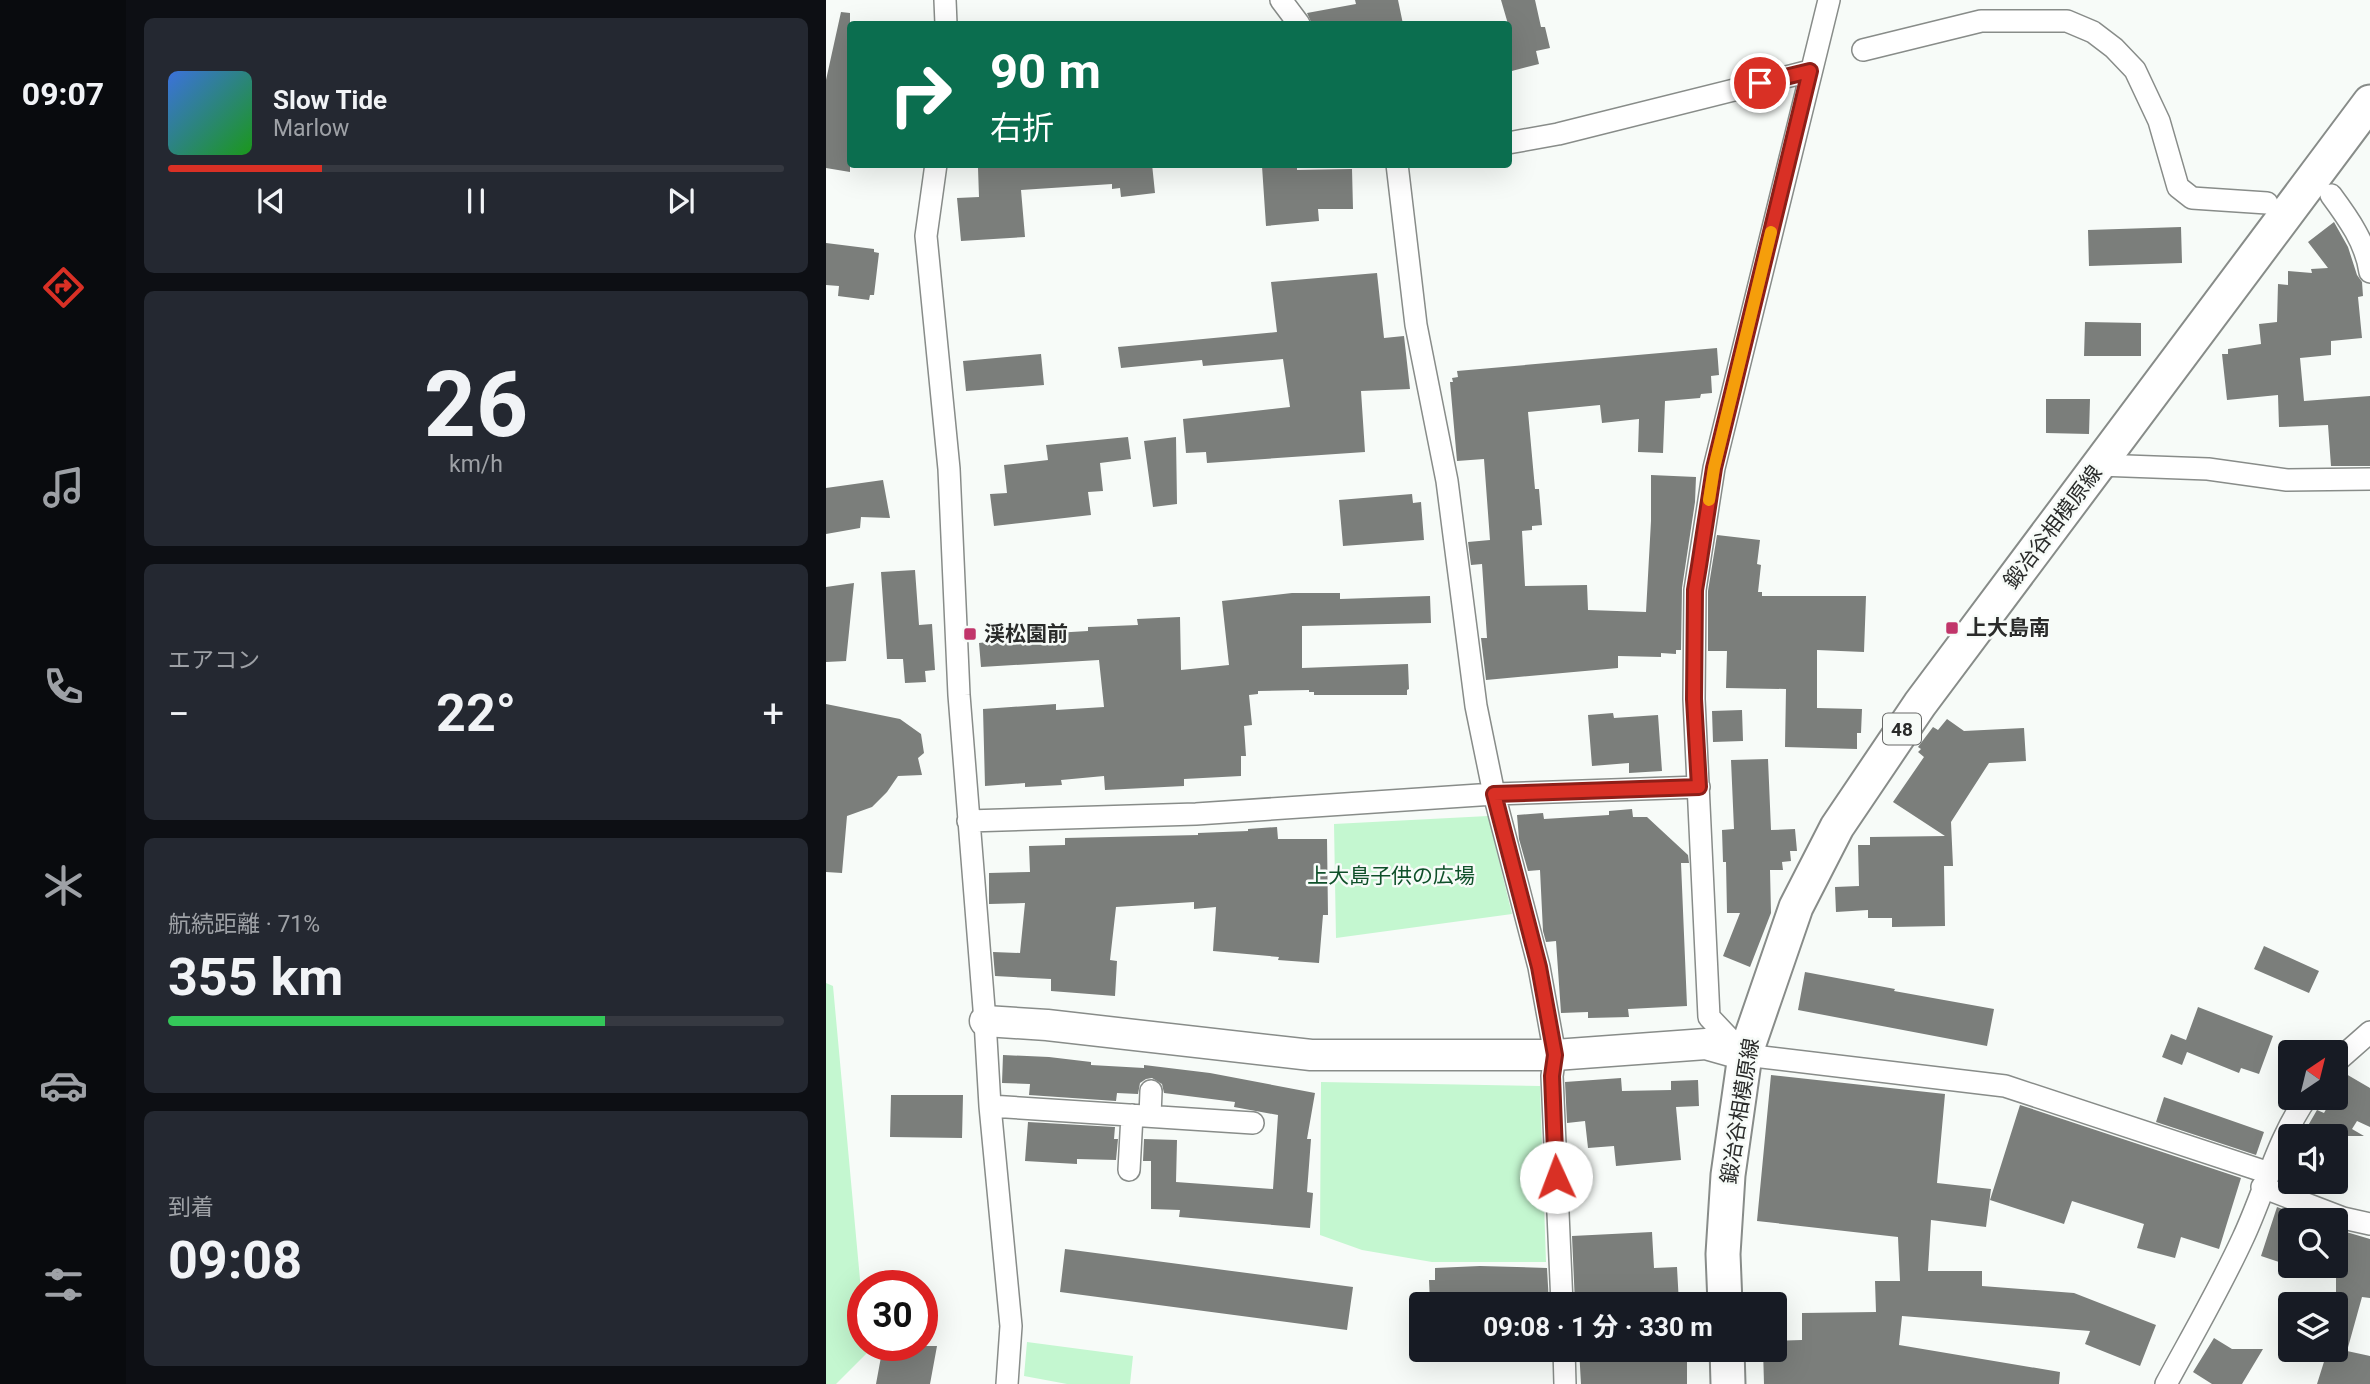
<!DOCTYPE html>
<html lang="ja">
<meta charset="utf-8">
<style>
body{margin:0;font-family:Roboto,"Noto Sans JP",sans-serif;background:#242831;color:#f1f3f6;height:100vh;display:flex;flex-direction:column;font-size:26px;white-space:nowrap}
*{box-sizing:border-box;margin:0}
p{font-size:23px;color:#9ea1a6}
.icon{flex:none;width:38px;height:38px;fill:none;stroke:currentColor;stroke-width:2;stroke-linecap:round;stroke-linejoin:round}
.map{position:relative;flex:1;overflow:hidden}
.details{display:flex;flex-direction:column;gap:18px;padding:18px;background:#0d0f14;width:700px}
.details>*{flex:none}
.guide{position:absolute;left:21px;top:21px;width:665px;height:147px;border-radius:7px;box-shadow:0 7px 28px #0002;background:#0b6e4f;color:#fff;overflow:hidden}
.needle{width:46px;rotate:35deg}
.tools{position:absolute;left:1452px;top:1040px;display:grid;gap:14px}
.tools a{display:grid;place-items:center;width:70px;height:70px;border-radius:7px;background:#171b24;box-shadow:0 7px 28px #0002;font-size:35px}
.speed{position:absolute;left:21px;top:1270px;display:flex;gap:14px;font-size:35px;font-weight:700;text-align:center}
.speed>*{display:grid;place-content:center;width:91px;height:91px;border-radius:50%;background:#171b24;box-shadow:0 7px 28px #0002;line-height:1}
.speed .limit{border:10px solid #d22;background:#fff;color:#111}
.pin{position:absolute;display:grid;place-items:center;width:60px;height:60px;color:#fff;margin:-30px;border:4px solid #fff;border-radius:50%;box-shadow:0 2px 7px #0007}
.me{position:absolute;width:77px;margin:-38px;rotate:358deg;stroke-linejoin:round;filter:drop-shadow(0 0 5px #0008)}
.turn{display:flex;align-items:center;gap:24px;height:147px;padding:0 28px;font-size:32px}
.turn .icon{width:91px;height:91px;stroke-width:2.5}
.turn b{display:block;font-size:49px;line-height:60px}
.big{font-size:52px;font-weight:700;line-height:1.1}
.details .tile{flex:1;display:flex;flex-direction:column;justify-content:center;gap:10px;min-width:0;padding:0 24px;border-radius:10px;background:#242831}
.details .dial{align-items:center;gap:0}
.dial b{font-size:91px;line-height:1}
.song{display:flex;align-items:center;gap:21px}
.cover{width:84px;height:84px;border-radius:10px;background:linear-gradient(135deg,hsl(220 70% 55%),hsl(120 70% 35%))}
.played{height:7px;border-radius:4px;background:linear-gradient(90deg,#d93025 25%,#363941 25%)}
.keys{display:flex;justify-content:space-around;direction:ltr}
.heat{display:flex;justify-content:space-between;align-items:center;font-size:38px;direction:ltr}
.charge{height:10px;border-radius:5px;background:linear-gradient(90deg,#34c759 71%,#363941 0)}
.trip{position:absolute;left:583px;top:1292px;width:378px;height:70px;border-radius:7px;background:#171b24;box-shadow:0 7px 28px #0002;font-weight:700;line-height:70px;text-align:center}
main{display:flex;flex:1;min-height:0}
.menu{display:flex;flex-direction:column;width:126px;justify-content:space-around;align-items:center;background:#090b0e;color:#9ea1a6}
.menu .icon{width:49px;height:49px}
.menu .current{color:#d93025}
.menu b{font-size:32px;color:#f1f3f6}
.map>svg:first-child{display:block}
.green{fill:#c4f7d0}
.building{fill:#7b7e7b}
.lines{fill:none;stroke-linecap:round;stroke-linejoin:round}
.street-casing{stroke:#888c89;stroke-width:24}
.secondary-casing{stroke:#888c89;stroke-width:33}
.primary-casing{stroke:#888c89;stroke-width:37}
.street{stroke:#fff;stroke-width:21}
.secondary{stroke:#fff;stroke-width:30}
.primary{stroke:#fff;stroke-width:33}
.route-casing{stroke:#8d1f18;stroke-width:18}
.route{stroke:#d93025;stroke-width:12}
.slow{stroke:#f59e0b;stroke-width:12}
.poi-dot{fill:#c1356a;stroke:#f7fbf8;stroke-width:2.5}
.labels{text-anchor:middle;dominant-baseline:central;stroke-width:5;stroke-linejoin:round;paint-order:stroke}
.shield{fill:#f7fbf8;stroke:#686968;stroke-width:2}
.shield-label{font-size:19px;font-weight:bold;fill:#2a2b2a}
.street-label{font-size:21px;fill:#2a2b2a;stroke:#f7fbf8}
.poi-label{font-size:21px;font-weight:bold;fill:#2a2b2a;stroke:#f7fbf8;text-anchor:start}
.park-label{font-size:21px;fill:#0e5029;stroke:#f7fbf8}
</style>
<main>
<nav class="menu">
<b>09:07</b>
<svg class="icon current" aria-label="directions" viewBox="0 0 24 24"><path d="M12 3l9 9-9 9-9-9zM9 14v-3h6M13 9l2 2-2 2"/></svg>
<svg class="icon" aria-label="music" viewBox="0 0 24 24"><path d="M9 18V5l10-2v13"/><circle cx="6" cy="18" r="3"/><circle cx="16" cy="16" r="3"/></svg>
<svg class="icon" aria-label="phone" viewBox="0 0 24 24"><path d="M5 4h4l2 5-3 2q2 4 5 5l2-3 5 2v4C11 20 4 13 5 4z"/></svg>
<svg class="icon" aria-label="climate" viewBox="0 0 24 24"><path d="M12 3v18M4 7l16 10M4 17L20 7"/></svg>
<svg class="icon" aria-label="car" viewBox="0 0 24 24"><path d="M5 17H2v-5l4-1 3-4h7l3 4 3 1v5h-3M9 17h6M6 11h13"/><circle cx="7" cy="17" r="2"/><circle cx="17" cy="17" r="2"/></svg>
<svg class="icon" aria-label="filters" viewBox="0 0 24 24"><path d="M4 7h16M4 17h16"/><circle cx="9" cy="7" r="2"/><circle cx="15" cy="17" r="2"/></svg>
</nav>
<section class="details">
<div class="tile">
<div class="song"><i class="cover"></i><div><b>Slow Tide</b><p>Marlow</p></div></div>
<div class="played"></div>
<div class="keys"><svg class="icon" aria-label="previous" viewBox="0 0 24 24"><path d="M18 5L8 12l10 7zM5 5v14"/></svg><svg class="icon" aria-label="pause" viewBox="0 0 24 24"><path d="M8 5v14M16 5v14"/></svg><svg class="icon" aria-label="next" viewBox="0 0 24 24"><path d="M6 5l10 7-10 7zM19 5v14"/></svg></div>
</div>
<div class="tile dial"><b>26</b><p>km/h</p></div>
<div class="tile"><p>エアコン</p>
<div class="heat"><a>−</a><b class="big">22°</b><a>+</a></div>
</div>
<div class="tile"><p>航続距離 · 71%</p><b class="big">355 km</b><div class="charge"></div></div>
<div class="tile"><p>到着</p><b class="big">09:08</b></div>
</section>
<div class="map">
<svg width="1544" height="1384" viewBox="0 0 1544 1384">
<rect width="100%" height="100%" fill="#f7fbf8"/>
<path class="green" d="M 662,816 L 686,914 L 510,938 L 508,824 Z
M 0,983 L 7,986 L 37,1312 L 37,1346 L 40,1346 L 41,1353 L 10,1384 L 0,1384 Z
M 495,1082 L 714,1086 L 720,1262 L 606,1262 L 536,1250 L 494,1235 Z
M 201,1342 L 307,1356 L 304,1384 L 241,1384 L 198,1376 Z"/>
<path class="building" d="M 529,0 L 572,0 L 577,24 L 486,24 L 481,13 L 530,4 Z
M 675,0 L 709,0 L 715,27 L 719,27 L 724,48 L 710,51 L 713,64 L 682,72 L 682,24 Z
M 15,12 L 24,13 L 24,172 L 0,168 L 0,80 Z
M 196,164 L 326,164 L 329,193 L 295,197 L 294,188 L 286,189 L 286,184 L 195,190 L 199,237 L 135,241 L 131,198 L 153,197 L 152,168 L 196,168 Z
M 471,165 L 471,170 L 526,169 L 527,209 L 492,209 L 493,221 L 440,226 L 436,166 Z
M 1508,222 L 1522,247 L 1531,275 L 1536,282 L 1537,296 L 1532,297 L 1536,338 L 1505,341 L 1505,355 L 1474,358 L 1478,401 L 1544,396 L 1544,466 L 1505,466 L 1502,425 L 1453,427 L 1452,395 L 1401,400 L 1396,354 L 1402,354 L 1402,349 L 1435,344 L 1433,324 L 1451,322 L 1452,284 L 1462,285 L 1462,271 L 1486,273 L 1485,269 L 1502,268 L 1482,242 Z
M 1355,227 L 1356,263 L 1263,266 L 1262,230 Z
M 0,243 L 48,249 L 48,252 L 53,253 L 48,295 L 44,295 L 43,300 L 12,296 L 13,286 L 0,285 Z
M 551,273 L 558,338 L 578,336 L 584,389 L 535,391 L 539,452 L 381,463 L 380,452 L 360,453 L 357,419 L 464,407 L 457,359 L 377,366 L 376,360 L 295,368 L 292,347 L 451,332 L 445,282 Z
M 1259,322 L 1315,323 L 1315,356 L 1258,356 Z
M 891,348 L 893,375 L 885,376 L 886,393 L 875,394 L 874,398 L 839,401 L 837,453 L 812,452 L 813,419 L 776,423 L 774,405 L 702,412 L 709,489 L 713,489 L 716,525 L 706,526 L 706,530 L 696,531 L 699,586 L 761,585 L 762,610 L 820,612 L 825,521 L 825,475 L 870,477 L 869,502 L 856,588 L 855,650 L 850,650 L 850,654 L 835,653 L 835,657 L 792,656 L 792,668 L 660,680 L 655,638 L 661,638 L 656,564 L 645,565 L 642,542 L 664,540 L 658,459 L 631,461 L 624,382 L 627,382 L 626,378 L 632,377 L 631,371 Z
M 215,354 L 218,385 L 140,391 L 137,361 Z
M 1220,399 L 1264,399 L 1263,434 L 1220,433 Z
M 302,437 L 305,459 L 274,463 L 277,491 L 262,492 L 265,515 L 168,526 L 164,494 L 181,493 L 178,465 L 222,460 L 220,445 Z
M 350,437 L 351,504 L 327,507 L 318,441 Z
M 57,480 L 64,518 L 35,517 L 34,528 L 0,534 L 0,488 Z
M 586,494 L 587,503 L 595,502 L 598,540 L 517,546 L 513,500 Z
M 891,535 L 934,540 L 931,564 L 935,565 L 932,592 L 936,592 L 936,596 L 1040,596 L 1038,652 L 991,650 L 991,708 L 1036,709 L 1035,733 L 1031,733 L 1031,749 L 959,747 L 960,689 L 900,688 L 901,651 L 882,651 L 882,591 Z
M 89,570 L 93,625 L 106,624 L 109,670 L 99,671 L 100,682 L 79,683 L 77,659 L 61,659 L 55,572 Z
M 28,583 L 20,661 L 0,662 L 0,587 Z
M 466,593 L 514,593 L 514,599 L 604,596 L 605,623 L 476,626 L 476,668 L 582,664 L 583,689 L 581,690 L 581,695 L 488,695 L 488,692 L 483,692 L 483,690 L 432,691 L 432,694 L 423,695 L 426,725 L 418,726 L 420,756 L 415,756 L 415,776 L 358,779 L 358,786 L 279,790 L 278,776 L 235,780 L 236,785 L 199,787 L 199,783 L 159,786 L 157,709 L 230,704 L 230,710 L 278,707 L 273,660 L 155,667 L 153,643 L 211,636 L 211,634 L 262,631 L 262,627 L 312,625 L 311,619 L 354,617 L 355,670 L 403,665 L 396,601 Z
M 0,704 L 74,719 L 95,734 L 98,753 L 92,758 L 96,775 L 72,776 L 61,792 L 46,807 L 21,816 L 16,873 L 0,872 Z
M 916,710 L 917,741 L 887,742 L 886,711 Z
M 787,713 L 788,718 L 832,715 L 836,771 L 803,773 L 803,763 L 766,766 L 762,715 Z
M 1121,719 L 1138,731 L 1198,728 L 1200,761 L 1163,763 L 1125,822 L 1127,866 L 1118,866 L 1119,926 L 1066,927 L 1066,918 L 1042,918 L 1042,910 L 1010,912 L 1009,887 L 1033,886 L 1032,845 L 1044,845 L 1044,837 L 1119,836 L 1067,802 L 1098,757 L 1092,752 L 1095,749 L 1092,747 L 1107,727 L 1112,730 Z
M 942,759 L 945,830 L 969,829 L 971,851 L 964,851 L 965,861 L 956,862 L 957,870 L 944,870 L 945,913 L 924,967 L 897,956 L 914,913 L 901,913 L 900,862 L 897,862 L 896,830 L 908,829 L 905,760 Z
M 806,809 L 807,817 L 821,817 L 862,855 L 863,863 L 855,863 L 861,1006 L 802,1009 L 803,1017 L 762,1018 L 762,1012 L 735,1013 L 730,941 L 720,942 L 717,931 L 714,870 L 702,871 L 693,839 L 691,815 L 717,813 L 718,819 L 783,815 L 783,811 Z
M 451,827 L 452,839 L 501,839 L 502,915 L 497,915 L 493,963 L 452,960 L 453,957 L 387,951 L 390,907 L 368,909 L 368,902 L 290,907 L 284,960 L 291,961 L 289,996 L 225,991 L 225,979 L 169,976 L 167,952 L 194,953 L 199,903 L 163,904 L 163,873 L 204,872 L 203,846 L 239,845 L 239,838 L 372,835 L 372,833 L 422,831 L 422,829 Z
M 1438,946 L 1493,971 L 1483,993 L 1428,969 Z
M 979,972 L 1069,989 L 1068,991 L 1168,1009 L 1161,1046 L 972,1010 Z
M 1372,1007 L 1447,1036 L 1433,1074 L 1415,1068 L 1413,1073 L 1361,1052 L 1356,1065 L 1336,1057 L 1345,1034 L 1360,1040 Z
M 177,1055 L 223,1057 L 265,1062 L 265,1065 L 318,1068 L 318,1065 L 384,1073 L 489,1093 L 481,1139 L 485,1139 L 481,1192 L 487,1193 L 484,1228 L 353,1217 L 354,1210 L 325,1209 L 325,1161 L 317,1161 L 318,1139 L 351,1140 L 350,1182 L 447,1189 L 452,1115 L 408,1107 L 409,1102 L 338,1093 L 336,1084 L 326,1078 L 320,1079 L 314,1083 L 312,1094 L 291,1093 L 290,1101 L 203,1095 L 204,1084 L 176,1083 Z
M 1520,1074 L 1544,1088 L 1544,1127 L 1531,1121 L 1526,1129 L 1538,1136 L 1476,1136 L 1491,1110 L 1498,1113 L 1507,1097 L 1510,1097 L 1510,1091 Z
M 945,1075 L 1119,1094 L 1111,1183 L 1165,1189 L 1160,1227 L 1105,1220 L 1102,1271 L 1156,1271 L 1156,1286 L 1248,1293 L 1330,1325 L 1314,1366 L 1259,1344 L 1264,1331 L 1076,1316 L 1073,1345 L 1234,1372 L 1233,1384 L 938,1384 L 937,1349 L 948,1349 L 948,1341 L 976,1340 L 976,1313 L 1050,1312 L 1049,1281 L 1074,1281 L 1072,1237 L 931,1221 Z
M 795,1078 L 796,1091 L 845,1090 L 845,1081 L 872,1080 L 873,1106 L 850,1107 L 855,1160 L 790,1166 L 788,1146 L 762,1148 L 759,1121 L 741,1123 L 739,1082 Z
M 65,1095 L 137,1095 L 136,1138 L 64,1137 Z
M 1338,1097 L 1438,1132 L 1430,1155 L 1330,1122 Z
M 1194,1105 L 1415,1178 L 1393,1249 L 1355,1237 L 1349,1258 L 1311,1248 L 1318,1224 L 1246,1201 L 1238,1224 L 1164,1200 Z
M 202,1122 L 289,1127 L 288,1139 L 292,1139 L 290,1160 L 251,1159 L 251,1164 L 199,1161 Z
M 1451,1207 L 1465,1212 L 1465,1266 L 1435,1256 Z
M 1510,1229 L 1544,1239 L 1544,1298 L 1536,1297 L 1521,1351 L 1544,1356 L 1544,1384 L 1491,1384 L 1502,1349 L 1510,1349 Z
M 826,1232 L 828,1268 L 851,1267 L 853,1304 L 749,1304 L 746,1236 Z
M 239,1249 L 527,1287 L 521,1330 L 234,1292 Z
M 654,1266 L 721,1268 L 723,1304 L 693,1304 L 693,1296 L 635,1294 L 636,1302 L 604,1303 L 603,1280 L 609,1280 L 609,1268 Z
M 1388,1338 L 1406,1349 L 1437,1349 L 1416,1384 L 1386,1384 L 1367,1372 Z
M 57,1346 L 111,1346 L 104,1384 L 50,1384 Z
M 753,1349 L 861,1349 L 861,1384 L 755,1384 Z"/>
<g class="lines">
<g class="street-casing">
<path id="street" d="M 119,0 L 120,24
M 455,0 L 473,24
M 1003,0 L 888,468 L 869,590 L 868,699 L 883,1017 L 919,1055 L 1179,1086 L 1443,1173
M 1037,50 L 1155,21 L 1241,21 L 1267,32 L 1288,48 L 1309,70 L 1333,121 L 1352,187 L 1366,198 L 1441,203
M 682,143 L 732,134 L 984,71
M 110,164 L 100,236 L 123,469 L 133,695 L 159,1021 L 164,1106 L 185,1326 L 181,1384
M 571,164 L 590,325 L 621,481 L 650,706 L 668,794 L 713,967 L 729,1055 L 726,1076 L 736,1304
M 1505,195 C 1522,218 1540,243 1544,272
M 1273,465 L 1382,469 L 1461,480 L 1544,479
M 142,821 L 370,814 L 668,794 L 873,787
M 1510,1062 L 1544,1032
M 164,1106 L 427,1123
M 324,1116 L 325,1091
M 303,1170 L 306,1115
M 1436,1187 L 1517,1218 L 1544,1224
M 738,1349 L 739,1384
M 1340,1384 C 1366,1336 1394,1288 1417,1238 C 1439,1191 1451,1140 1481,1097"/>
</g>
<g class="secondary-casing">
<path id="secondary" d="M 159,1021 L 221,1025 L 485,1055 L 729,1055 L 880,1044 L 919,1055"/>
</g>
<g class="primary-casing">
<path id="primary" d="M 899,1304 L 897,1254 L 902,1175 L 919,1055 L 970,907 L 1011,827 L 1094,704 L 1544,102
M 901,1349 L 902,1384"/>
</g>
<use href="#street" class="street"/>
<use href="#secondary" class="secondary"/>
<use href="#primary" class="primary"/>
</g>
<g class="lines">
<g class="route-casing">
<path id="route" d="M 730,1177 L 726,1076 L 729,1055 L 713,967 L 668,794 L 873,787 L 868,699 L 869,590 L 873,566 L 888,468 L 984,71 L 934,83"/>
</g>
<use href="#route" class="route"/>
<path class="slow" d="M 883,500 L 888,468 L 945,232"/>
</g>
<g class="poi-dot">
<rect x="1119" y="621" width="14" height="14" rx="3.5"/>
<rect x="137" y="627" width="14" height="14" rx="3.5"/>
</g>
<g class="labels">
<rect class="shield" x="1057" y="713.5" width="38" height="31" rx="5"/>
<g class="shield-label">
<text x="1076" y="729">48</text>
</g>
<g class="street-label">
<text transform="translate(1227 527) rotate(-53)">鍛冶谷相模原線</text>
<text transform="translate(914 1111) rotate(-81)">鍛冶谷相模原線</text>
</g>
<g class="poi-label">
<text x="1140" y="628">上大島南</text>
<text x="158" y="634">渓松園前</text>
</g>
<g class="park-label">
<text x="565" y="876">上大島子供の広場</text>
</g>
</g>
</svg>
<div class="tools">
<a><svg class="needle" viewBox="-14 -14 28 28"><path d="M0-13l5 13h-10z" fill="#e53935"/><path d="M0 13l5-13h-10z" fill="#9ea1a6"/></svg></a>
<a><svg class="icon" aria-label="sound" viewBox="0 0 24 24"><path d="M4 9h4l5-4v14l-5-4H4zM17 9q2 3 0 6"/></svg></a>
<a><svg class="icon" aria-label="search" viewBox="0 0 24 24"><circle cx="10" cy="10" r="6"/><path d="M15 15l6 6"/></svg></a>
<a><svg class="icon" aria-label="layers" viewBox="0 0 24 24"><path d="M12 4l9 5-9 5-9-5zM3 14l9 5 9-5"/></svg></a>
</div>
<div class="speed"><div class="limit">30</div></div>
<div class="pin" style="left:934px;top:83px;background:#d93025"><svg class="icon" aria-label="arrive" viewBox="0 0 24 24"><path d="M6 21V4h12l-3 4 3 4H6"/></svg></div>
<svg class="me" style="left:730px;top:1177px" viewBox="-20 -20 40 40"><circle r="19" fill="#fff"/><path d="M0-13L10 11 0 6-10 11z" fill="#d93025"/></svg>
<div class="trip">09:08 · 1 分 · 330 m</div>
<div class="guide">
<div class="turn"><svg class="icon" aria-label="right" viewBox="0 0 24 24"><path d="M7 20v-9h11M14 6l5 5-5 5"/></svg><div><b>90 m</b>右折</div></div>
</div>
</div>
</main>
